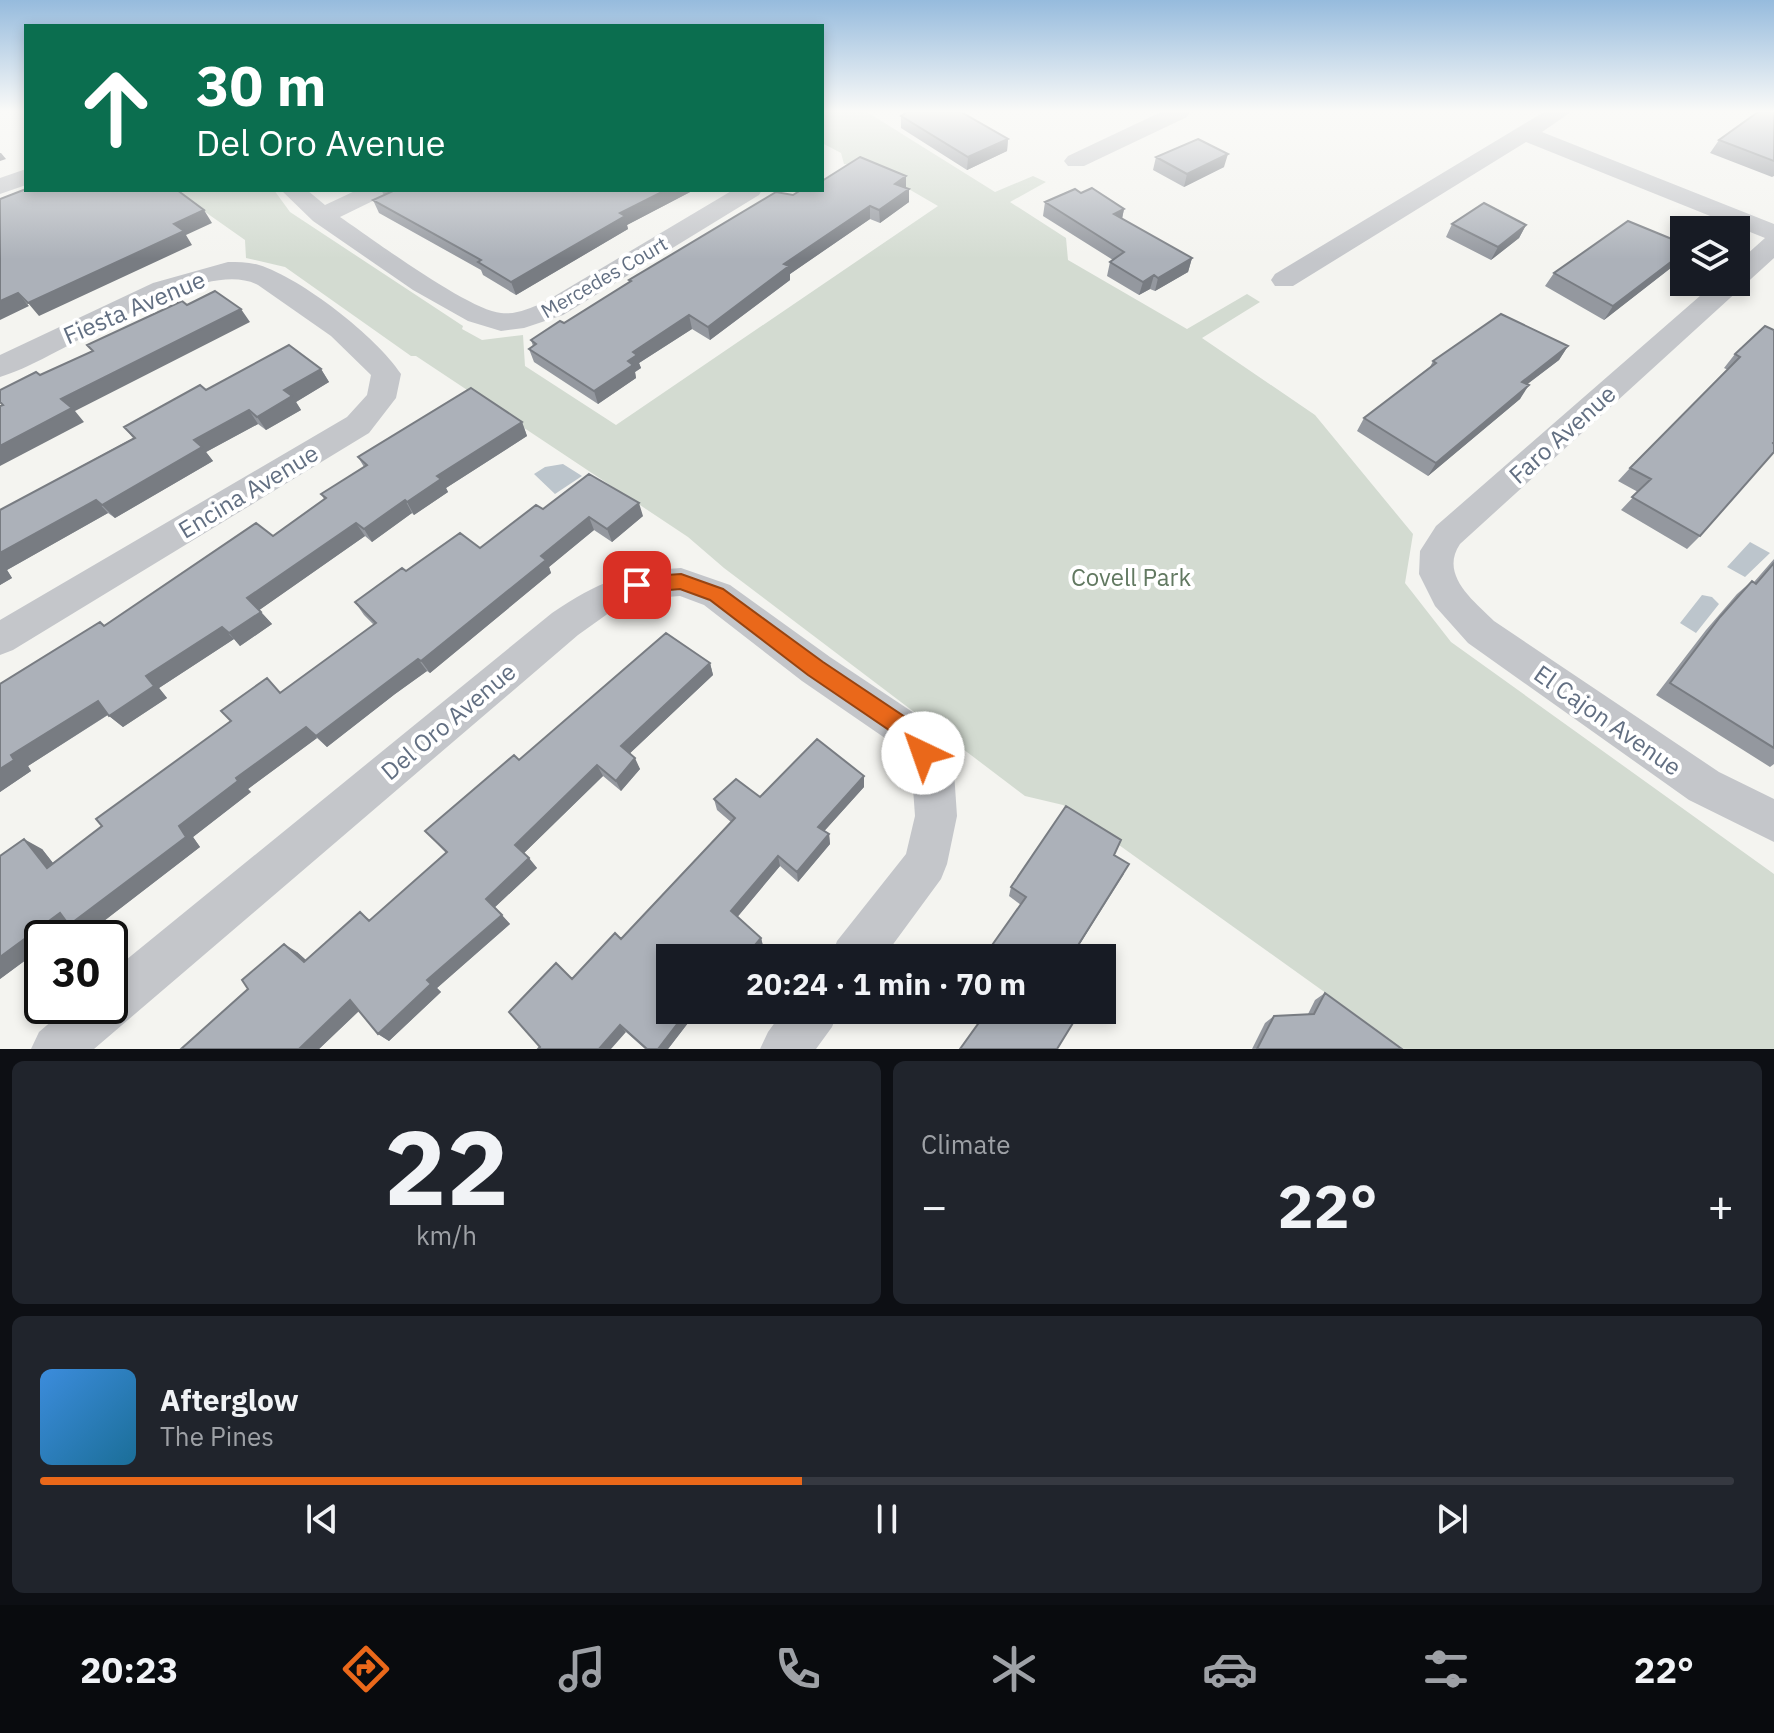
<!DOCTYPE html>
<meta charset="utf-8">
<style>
body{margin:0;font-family:"IBM Plex Sans",sans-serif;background:#20242c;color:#f1f3f6;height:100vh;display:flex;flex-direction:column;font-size:30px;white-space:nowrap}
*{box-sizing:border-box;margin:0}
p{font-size:26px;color:#9ea1a6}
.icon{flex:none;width:44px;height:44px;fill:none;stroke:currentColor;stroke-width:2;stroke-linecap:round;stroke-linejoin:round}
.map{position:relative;height:1049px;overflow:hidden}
.drawer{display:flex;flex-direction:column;gap:12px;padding:12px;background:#0d0f14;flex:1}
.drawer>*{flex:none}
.banner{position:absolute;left:24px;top:24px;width:800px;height:168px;border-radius:0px;box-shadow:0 4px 12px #0003;background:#0b6e4f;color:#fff;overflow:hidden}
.controls{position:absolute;left:1670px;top:216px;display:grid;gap:16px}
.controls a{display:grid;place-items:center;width:80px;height:80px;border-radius:0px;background:#171b24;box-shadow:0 4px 12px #0003;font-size:40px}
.speed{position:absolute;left:24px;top:920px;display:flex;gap:16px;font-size:40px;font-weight:700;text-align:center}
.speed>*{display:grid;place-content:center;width:104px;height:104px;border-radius:50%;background:#171b24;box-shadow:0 4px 12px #0003;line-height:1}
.speed .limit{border:4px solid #111;border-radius:12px;background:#fff;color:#111}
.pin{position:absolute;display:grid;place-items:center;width:68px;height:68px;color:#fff;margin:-34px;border-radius:16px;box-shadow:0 4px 12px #0006}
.me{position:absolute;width:88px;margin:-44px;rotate:318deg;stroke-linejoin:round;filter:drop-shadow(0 0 6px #0008)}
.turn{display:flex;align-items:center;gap:28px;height:168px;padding:0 40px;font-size:36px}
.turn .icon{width:104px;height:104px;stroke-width:2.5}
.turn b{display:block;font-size:56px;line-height:68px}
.big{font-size:60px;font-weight:700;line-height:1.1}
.drawer .tile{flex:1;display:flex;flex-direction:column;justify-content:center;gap:12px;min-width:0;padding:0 28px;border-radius:12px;background:#20242c}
.drawer .dial{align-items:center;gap:0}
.dial b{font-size:104px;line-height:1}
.song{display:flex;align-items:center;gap:24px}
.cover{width:96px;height:96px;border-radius:12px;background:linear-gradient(135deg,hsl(210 70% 55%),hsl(200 70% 35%))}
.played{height:8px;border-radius:4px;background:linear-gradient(90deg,#ea681a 45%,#363941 45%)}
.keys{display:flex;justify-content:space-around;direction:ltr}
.heat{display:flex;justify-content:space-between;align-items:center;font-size:44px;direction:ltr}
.drawer .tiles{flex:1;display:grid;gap:12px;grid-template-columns:1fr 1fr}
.tile:last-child{grid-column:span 2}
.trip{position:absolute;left:656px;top:944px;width:460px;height:80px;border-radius:0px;background:#171b24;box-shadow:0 4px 12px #0003;font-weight:700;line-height:80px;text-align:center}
.tabs{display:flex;height:128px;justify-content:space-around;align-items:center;background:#090b0e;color:#9ea1a6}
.tabs .icon{width:56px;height:56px}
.tabs .on{color:#ea681a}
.tabs b{font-size:36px;color:#f1f3f6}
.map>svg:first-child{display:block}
.green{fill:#d3dbd1}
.water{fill:#bcc5cc}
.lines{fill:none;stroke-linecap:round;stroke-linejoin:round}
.street{fill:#c4c6ca;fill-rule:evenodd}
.wall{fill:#94989f}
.shaded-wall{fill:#787c82}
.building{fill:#acb1b9;stroke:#787c82;stroke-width:2}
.route{fill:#ea681a;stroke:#984411;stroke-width:2}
.labels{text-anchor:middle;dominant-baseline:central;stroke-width:8;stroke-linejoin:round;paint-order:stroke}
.far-street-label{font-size:20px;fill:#626f82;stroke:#fff}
.street-label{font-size:24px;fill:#626f82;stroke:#fff}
.park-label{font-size:24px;fill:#627961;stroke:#fff}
</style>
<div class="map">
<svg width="1774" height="1049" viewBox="0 0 1774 1049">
<rect width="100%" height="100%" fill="#f4f4f0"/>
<path class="green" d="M 822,112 L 867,112 L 995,192 L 1033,176 L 1046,182 L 1010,202 L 1066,238 L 1068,260 L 1187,329 L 1247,294 L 1260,302 L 1202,338 L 1315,415 L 1413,534 L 1405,583 L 1451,642 L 1774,874 L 1774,1049 L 1404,1049 L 1063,805 L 1025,796 L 724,568 L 688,537 L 416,356 L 411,356 L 285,267 L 246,258 L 245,240 L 174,190 L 274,190 L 290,212 L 463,326 L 462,329 L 482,340 L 523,335 L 525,366 L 616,425 L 938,206 L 869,166 L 844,164 L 841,153 L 822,143 Z"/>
<path class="water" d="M 563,464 L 582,476 L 555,494 L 534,474 L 545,467 Z
M 1750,542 L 1770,553 L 1745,577 L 1727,567 Z
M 1702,595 L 1712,597 L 1719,604 L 1696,633 L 1680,623 Z"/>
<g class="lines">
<path class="street" d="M 1161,112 L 1190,112 L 1187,117 L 1084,166 L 1068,166 L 1064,161 L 1068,156 Z
M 1544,112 L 1571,112 L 1542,132 L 1774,224 L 1774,258 L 1460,544 C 1439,575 1474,601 1494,621 L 1719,772 L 1774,799 L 1774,842 L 1689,800 L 1468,643 L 1435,606 L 1419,574 L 1420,551 L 1436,526 L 1716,282 L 1736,282 L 1736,264 L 1765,238 L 1526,142 L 1293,286 L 1275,286 L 1271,280 L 1275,274 Z
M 26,169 L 26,185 L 0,194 L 0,178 Z
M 281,190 L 307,190 L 325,205 L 357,190 L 388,190 L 385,195 L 340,217 C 371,238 468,310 501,313 C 516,315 530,308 543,303 L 733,190 L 762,190 L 759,195 L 563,315 L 524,328 L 501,331 L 468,321 L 413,290 L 313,221 Z
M 228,262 C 238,262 249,262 259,265 C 301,278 377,337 401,374 L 396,398 L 369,433 L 13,650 L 0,655 L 0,620 L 347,417 L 367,395 L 371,375 L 331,336 L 258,285 C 198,254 62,360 0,377 L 0,355 L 153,283 Z
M 681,568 L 730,585 L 830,657 L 926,721 L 948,758 L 954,772 L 957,816 L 947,864 L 941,879 L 883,958 L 831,958 L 837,941 L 906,854 L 915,816 L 912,774 L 898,747 L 802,681 L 704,605 L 680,596 L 640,599 L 613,610 L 578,635 L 94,1049 L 31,1049 L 39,1032 L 69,1006 L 110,1006 L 110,973 L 552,613 C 600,581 623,572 681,568 Z
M 784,1010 L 839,1010 L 832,1027 L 816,1049 L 760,1049 L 768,1032 Z"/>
</g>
<path class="wall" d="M 1774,112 L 1774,176 L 1772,177 L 1710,153 L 1719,140 Z
M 901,116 L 1008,139 L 1007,151 L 967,170 L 901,128 Z
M 1156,157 L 1224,167 L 1184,187 L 1153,170 Z
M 906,176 L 906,188 L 909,189 L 909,202 L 880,223 L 870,219 L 790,274 L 790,280 L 710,340 L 692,329 L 639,363 L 641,368 L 635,372 L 636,378 L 598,404 L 534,362 L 529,349 L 533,346 L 531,340 L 564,323 L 629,282 L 629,280 L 793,195 Z
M 381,190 L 694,190 L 627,225 L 628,229 L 516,295 L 483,275 L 481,270 L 379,213 L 373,200 L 384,195 Z
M 1081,193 L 1124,209 L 1122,219 L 1192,258 L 1188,272 L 1155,291 L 1150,289 L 1139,295 L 1107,276 L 1110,262 L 1113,260 L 1043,216 L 1045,202 Z
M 1452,224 L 1526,225 L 1519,238 L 1491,260 L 1446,237 Z
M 1681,260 L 1604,320 L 1545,286 L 1554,273 Z
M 1765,326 L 1700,536 L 1687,549 L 1621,510 L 1638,492 L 1618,481 L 1630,468 L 1728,370 L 1724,368 L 1735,354 Z
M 1568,346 L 1559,360 L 1527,384 L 1520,399 L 1428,476 L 1357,431 L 1364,418 L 1430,367 L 1433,361 Z
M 321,369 L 329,382 L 296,402 L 301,410 L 266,430 L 258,424 L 206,452 L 213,461 L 115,518 L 108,513 L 7,570 L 12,578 L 0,585 L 0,510 L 133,438 L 124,427 L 206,390 Z
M 522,422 L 527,436 L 446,488 L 448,492 L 414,515 L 412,513 L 372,542 L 365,536 L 259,610 L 272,624 L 240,646 L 234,639 L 159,688 L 167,698 L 123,727 L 108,715 L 28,766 L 31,771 L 0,792 L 0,684 L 105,626 L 273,536 L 324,499 L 321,494 L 364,467 L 358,457 Z
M 543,509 L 643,516 L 612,542 L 594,530 L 549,567 L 551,573 L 430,673 L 427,671 L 395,694 L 327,747 L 317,738 L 248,789 L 251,792 L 193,837 L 200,847 L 87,934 L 71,926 L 42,938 L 42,948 L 0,979 L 42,849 L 53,863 L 281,692 L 374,625 L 364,615 L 355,602 L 406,571 L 480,548 Z
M 1774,559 L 1774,764 L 1770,767 L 1656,695 L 1706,630 L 1737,594 L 1752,581 L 1754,582 Z
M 710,663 L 713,675 L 630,753 L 640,769 L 621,791 L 603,776 L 524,853 L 537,868 L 494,908 L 510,924 L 437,988 L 441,992 L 389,1041 L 378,1034 L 359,1011 L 319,1049 L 181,1049 L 297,952 L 306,960 L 360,912 L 370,920 L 446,853 L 425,831 L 519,760 Z
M 864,787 L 824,831 L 829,834 L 830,844 L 798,882 L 780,866 L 737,917 L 761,938 L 763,946 L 670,958 L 670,1010 L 698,1010 L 668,1049 L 645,1049 L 626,1032 L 572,979 L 621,939 L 731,822 L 717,810 L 714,799 L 760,797 Z
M 1114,855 L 1124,874 L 1071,958 L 983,958 L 1021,905 L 1009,896 L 1011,887 Z
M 1325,993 L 1402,1049 L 1252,1049 L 1265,1023 L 1274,1016 L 1308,1014 L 1315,1000 Z"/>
<path class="shaded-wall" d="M 1008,139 L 1007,151 L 967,170 L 968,157 Z
M 0,153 L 1,153 L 6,159 L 0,161 Z
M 1228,154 L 1224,167 L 1184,187 L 1187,174 Z
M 906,176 L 906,189 L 895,184 Z
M 909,189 L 909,202 L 880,223 L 879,210 Z
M 666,190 L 694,190 L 627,225 L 628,229 L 516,295 L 511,282 L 620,213 Z
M 870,206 L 870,219 L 790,274 L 790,280 L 710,340 L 708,327 L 784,264 Z
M 1124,209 L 1121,223 L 1114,214 Z
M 204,210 L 212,223 L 186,235 L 192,245 L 39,316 L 28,303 L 174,224 Z
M 1526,225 L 1519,238 L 1491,260 L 1498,247 Z
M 1684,252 L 1684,256 L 1681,260 L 1604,320 L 1613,306 Z
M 1192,258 L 1188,272 L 1155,291 L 1158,278 Z
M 1154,275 L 1150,289 L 1139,295 L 1143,282 Z
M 18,293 L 29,306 L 0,320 L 0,301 Z
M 241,309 L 250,322 L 75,411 L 84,422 L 0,466 L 0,446 L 61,399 Z
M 689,315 L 692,329 L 639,363 L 641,368 L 635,372 L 636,378 L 598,404 L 594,391 L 628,361 L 633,352 Z
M 1568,346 L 1559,360 L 1513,395 L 1522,382 Z
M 321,369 L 329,382 L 296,402 L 301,410 L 266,430 L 257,417 L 284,390 Z
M 1529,385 L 1520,399 L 1428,476 L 1436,463 Z
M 249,410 L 258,424 L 206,452 L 213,461 L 115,518 L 102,505 L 194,440 Z
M 522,422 L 527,436 L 446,488 L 448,492 L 414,515 L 407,502 L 437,476 Z
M 96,500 L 108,513 L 7,570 L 12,578 L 0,585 L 0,553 Z
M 405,500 L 412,513 L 372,542 L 364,529 Z
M 639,503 L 643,516 L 612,542 L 607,529 Z
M 589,517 L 594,530 L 549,567 L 551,573 L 430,673 L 421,661 L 541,556 Z
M 356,523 L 365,536 L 258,611 L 247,598 Z
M 261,612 L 272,624 L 240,646 L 229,633 Z
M 222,627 L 234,639 L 159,688 L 167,698 L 123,727 L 109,716 L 146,676 Z
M 418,659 L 427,671 L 395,694 L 327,747 L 316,736 L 386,683 Z
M 710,663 L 713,675 L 626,757 L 621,746 Z
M 98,701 L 112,712 L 28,766 L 31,771 L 0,792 L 0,769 L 11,755 Z
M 306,727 L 317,738 L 248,789 L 251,792 L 193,837 L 200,847 L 87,934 L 71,926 L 56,938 L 42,938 L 42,948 L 0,979 L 0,957 L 179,826 L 236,778 Z
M 635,758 L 640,769 L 621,791 L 616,781 Z
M 597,765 L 603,776 L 522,855 L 515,845 Z
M 864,776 L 864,787 L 819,837 L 818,827 Z
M 829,834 L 830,844 L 798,882 L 797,872 Z
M 24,839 L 42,849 L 64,877 L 47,868 Z
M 778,856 L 780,866 L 735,920 L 731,911 Z
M 529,858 L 537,868 L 494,908 L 486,899 Z
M 1129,864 L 1071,958 L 1070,958 Z
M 502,915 L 510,924 L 437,988 L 441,992 L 389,1041 L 378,1034 L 427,980 Z
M 761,938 L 763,946 L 754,958 L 744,958 Z
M 284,944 L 297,952 L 317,970 L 304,962 Z
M 350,1000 L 362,1008 L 319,1049 L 299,1049 Z
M 688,1010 L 698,1010 L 668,1049 L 658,1049 Z
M 620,1025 L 626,1032 L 611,1049 L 599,1049 Z"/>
<path class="building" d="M 907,112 L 961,112 L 1008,139 L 968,157 L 901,116 Z
M 1758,112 L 1774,112 L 1774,161 L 1719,140 Z
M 1198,139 L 1228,154 L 1187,174 L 1156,157 Z
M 860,157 L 906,176 L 895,184 L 909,189 L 879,210 L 870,206 L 784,264 L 789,266 L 708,327 L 689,315 L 633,352 L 637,355 L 628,361 L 633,365 L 594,391 L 529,349 L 536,344 L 531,340 L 560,321 L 564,323 L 631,281 L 629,280 L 776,192 L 793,195 L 801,190 L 822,190 L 822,181 Z
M 1092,188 L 1124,209 L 1114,214 L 1192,258 L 1158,278 L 1154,275 L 1143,282 L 1110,262 L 1124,252 L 1045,202 L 1075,189 L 1081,193 Z
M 26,189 L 26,190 L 177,190 L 204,210 L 174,224 L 184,231 L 28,303 L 18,293 L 0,301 L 0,199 Z
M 387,190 L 666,190 L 620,213 L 625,216 L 511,282 L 478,262 L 481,260 L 373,200 L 391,192 Z
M 1484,203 L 1526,225 L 1498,247 L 1452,224 Z
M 1628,221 L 1684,244 L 1684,252 L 1613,306 L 1554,273 Z
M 215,291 L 241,309 L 61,399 L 72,408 L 0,446 L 0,406 L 3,405 L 0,402 L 0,390 L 36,372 L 40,375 L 93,351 L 87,345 L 182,301 L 187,305 Z
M 1501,314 L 1568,346 L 1522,382 L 1529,385 L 1436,463 L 1364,418 L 1436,363 L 1433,361 Z
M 1765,326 L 1774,330 L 1774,442 L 1773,443 L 1774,444 L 1774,452 L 1700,536 L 1632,497 L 1651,479 L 1630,468 L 1740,357 L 1735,354 Z
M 289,345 L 321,369 L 284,390 L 292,396 L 257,417 L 249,410 L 194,440 L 202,447 L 102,505 L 96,500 L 0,553 L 0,510 L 135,438 L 124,427 L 200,385 L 206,390 Z
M 471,388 L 522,422 L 437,476 L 441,479 L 407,502 L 405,500 L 364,529 L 356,523 L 247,598 L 261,612 L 229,633 L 222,627 L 146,676 L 154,686 L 109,716 L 98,701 L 11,755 L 14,760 L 0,769 L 0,684 L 100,622 L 104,626 L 256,523 L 273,536 L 326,498 L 321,494 L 367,465 L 358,457 Z
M 589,474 L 639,503 L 607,529 L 589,517 L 541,556 L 546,560 L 421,661 L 418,659 L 386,683 L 316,736 L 306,727 L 236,778 L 238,781 L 179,826 L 186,837 L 69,925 L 60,913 L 0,957 L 0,856 L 24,839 L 47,868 L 102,826 L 96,819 L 231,721 L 221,711 L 267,678 L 280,693 L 376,623 L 355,602 L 402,568 L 406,571 L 460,533 L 480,548 L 536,505 L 543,509 Z
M 1774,563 L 1774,748 L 1670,683 L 1720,617 L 1752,581 L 1756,584 Z
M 666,633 L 710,663 L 621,746 L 635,758 L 616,781 L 597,765 L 515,845 L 529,858 L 486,899 L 502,915 L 427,980 L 431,984 L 378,1034 L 350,1000 L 299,1049 L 181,1049 L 248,989 L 242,980 L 284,944 L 304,962 L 360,912 L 369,921 L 447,852 L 425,831 L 514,755 L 519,760 Z
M 817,739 L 864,776 L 818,827 L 829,834 L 797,872 L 778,856 L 731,911 L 761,938 L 744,958 L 670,958 L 670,1010 L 688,1010 L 658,1049 L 647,1049 L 620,1025 L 599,1049 L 538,1049 L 540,1047 L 509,1012 L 556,963 L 572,979 L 615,933 L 621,939 L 735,818 L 714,799 L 736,779 L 760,797 Z
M 1066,806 L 1121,840 L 1114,855 L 1129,864 L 1070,958 L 983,958 L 1026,897 L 1011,887 Z
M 1325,993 L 1402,1049 L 1257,1049 L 1274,1016 L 1314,1014 Z
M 988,1010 L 1081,1010 L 1057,1049 L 960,1049 Z"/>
<linearGradient id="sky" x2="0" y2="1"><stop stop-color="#96bbdd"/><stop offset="0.43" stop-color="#fafaf8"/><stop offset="1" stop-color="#fafaf8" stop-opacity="0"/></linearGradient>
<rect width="1774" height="259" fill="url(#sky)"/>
<path class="route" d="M 681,574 L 723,589 L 823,662 L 920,727 L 934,753 L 931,760 L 923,763 L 915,760 L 905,741 L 808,675 L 710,600 L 680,589 L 637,593 L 630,591 L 627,585 L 630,580 L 637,577 Z"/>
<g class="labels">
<g class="far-street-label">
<text transform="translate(604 277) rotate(-30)">Mercedes Court</text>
</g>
<g class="street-label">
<text transform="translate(134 307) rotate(-23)">Fiesta Avenue</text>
<text transform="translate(1562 434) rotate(-42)">Faro Avenue</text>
<text transform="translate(248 491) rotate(-31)">Encina Avenue</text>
<text transform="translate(1608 720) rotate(35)">El Cajon Avenue</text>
<text transform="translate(448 721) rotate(-40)">Del Oro Avenue</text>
</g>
<g class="park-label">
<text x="1131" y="577">Covell Park</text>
</g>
</g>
</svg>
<div class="controls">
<a><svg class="icon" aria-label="layers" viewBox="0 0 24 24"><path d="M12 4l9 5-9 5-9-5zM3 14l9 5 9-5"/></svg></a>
</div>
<div class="speed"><div class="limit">30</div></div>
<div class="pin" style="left:637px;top:585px;background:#d93025"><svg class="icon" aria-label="arrive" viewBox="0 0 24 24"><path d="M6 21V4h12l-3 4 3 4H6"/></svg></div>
<svg class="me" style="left:923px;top:753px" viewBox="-20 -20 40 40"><circle r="19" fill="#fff"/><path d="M0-13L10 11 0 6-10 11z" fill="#ea681a"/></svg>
<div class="trip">20:24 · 1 min · 70 m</div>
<div class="banner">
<div class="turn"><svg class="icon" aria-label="ahead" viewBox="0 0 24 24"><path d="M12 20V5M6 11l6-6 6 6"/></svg><div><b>30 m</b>Del Oro Avenue</div></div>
</div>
</div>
<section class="drawer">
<div class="tiles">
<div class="tile dial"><b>22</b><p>km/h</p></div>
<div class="tile"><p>Climate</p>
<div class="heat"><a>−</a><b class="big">22°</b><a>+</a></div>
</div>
<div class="tile">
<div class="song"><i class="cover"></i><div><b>Afterglow</b><p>The Pines</p></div></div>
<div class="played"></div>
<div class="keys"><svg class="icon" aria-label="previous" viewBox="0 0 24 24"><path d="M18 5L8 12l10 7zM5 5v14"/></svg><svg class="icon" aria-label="pause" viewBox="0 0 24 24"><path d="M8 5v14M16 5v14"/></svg><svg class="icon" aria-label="next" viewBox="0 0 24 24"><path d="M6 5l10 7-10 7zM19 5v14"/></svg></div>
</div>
</div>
</section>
<nav class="tabs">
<b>20:23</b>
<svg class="icon on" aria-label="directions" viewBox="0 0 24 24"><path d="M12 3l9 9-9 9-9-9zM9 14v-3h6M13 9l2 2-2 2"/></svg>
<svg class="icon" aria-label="music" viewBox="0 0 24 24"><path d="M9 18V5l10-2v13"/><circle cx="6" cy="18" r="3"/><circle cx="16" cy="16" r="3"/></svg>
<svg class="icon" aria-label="phone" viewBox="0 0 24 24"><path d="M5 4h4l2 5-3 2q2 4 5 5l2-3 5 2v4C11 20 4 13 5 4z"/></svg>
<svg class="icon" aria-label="climate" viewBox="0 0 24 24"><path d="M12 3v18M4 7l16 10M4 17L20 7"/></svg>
<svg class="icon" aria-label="car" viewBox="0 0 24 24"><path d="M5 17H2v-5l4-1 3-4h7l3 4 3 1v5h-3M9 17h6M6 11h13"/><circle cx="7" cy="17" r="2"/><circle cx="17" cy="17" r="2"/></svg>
<svg class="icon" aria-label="filters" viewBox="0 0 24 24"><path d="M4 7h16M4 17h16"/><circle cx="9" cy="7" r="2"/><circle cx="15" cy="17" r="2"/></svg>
<b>22°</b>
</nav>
